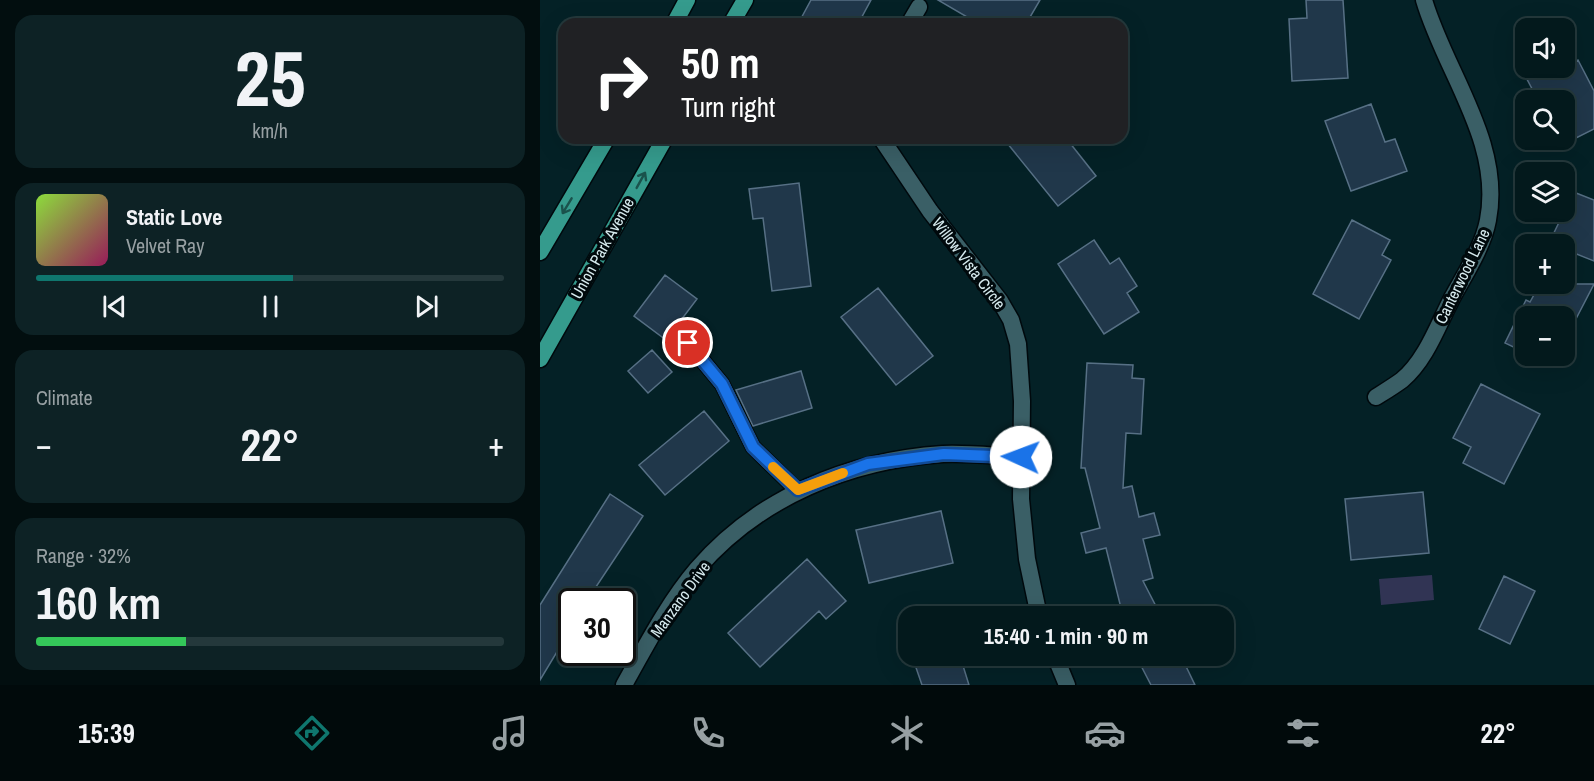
<!DOCTYPE html>
<meta charset="utf-8">
<style>
body{margin:0;font-family:"Archivo Narrow",sans-serif;background:#0d2225;color:#f1f3f6;height:100vh;display:flex;flex-direction:column;font-size:22px;white-space:nowrap}
*{box-sizing:border-box;margin:0}
p{font-size:20px;color:#97a0a3}
.icon{flex:none;width:33px;height:33px;fill:none;stroke:currentColor;stroke-width:2;stroke-linecap:round;stroke-linejoin:round}
.map{position:relative;flex:1;overflow:hidden}
.sheet{display:flex;flex-direction:column;gap:15px;padding:15px;background:#020e0f;width:540px}
.sheet>*{flex:none}
.top-card{position:absolute;left:18px;top:18px;width:570px;height:126px;border-radius:18px;box-shadow:0 6px 24px #0002,0 0 0 2px #24383b;background:#202124;color:#fff;overflow:hidden}
.buttons{position:absolute;left:975px;top:18px;display:grid;gap:12px}
.buttons a{display:grid;place-items:center;width:60px;height:60px;border-radius:12px;background:#03191c;box-shadow:0 6px 24px #0002,0 0 0 2px #24383b;font-size:30px}
.speed{position:absolute;left:18px;top:588px;display:flex;gap:12px;font-size:30px;font-weight:700;text-align:center}
.speed>*{display:grid;place-content:center;width:78px;height:78px;border-radius:50%;background:#03191c;box-shadow:0 6px 24px #0002,0 0 0 2px #24383b;line-height:1}
.speed .limit{border:3px solid #111;border-radius:9px;background:#fff;color:#111}
.pin{position:absolute;display:grid;place-items:center;width:51px;height:51px;color:#fff;margin:-26px;border:3px solid #fff;border-radius:50%;box-shadow:0 2px 6px #0007}
.me{position:absolute;width:66px;margin:-33px;rotate:272deg;stroke-linejoin:round;filter:drop-shadow(0 0 4px #0008)}
.turn{display:flex;align-items:center;gap:21px;height:126px;padding:0 24px;font-size:27px}
.turn .icon{width:78px;height:78px;stroke-width:2.5}
.turn b{display:block;font-size:42px;line-height:51px}
.big{font-size:45px;font-weight:700;line-height:1.1}
.sheet .card{flex:1;display:flex;flex-direction:column;justify-content:center;gap:9px;min-width:0;padding:0 21px;border-radius:18px;background:#0d2225}
.sheet .dial{align-items:center;gap:0}
.dial b{font-size:78px;line-height:1}
.song{display:flex;align-items:center;gap:18px}
.cover{width:72px;height:72px;border-radius:9px;background:linear-gradient(135deg,hsl(90 70% 55%),hsl(330 70% 35%))}
.played{height:6px;border-radius:3px;background:linear-gradient(90deg,#0f766e 55%,#24383b 55%)}
.keys{display:flex;justify-content:space-around;direction:ltr}
.heat{display:flex;justify-content:space-between;align-items:center;font-size:33px;direction:ltr}
.charge{height:9px;border-radius:4px;background:linear-gradient(90deg,#34c759 32%,#24383b 0)}
.trip{position:absolute;left:358px;top:606px;width:336px;height:60px;border-radius:18px;background:#03191c;box-shadow:0 6px 24px #0002,0 0 0 2px #24383b;font-weight:700;line-height:60px;text-align:center}
.menu{display:flex;height:96px;justify-content:space-around;align-items:center;background:#010a0b;color:#97a0a3}
.menu .icon{width:42px;height:42px}
.menu .current{color:#0f766e}
.menu b{font-size:27px;color:#f1f3f6}
main{display:flex;flex:1;min-height:0}
.map>svg:first-child{display:block}
.water{fill:#313454}
.building{fill:#20374a;stroke:#577085;stroke-width:1.5}
.lines{fill:none;stroke-linecap:round;stroke-linejoin:round}
.service-casing{stroke:#00090d;stroke-width:17}
.minor-casing{stroke:#00090d;stroke-width:19}
.primary-casing{stroke:#00090d;stroke-width:19}
.service{stroke:#3a5f66;stroke-width:15}
.minor{stroke:#3a5f66;stroke-width:16}
.primary{stroke:#359b8d;stroke-width:16}
.oneway{stroke:#1a524c}
.route-casing{stroke:#114b97;stroke-width:15}
.route{stroke:#1a73e8;stroke-width:10}
.slow{stroke:#f59e0b;stroke-width:10}
.labels{text-anchor:middle;dominant-baseline:central;stroke-width:6;stroke-linejoin:round;paint-order:stroke}
.street-label{font-size:16px;fill:#d7ebef;stroke:#00090c}
</style>
<main>
<section class="sheet">
<div class="card dial"><b>25</b><p>km/h</p></div>
<div class="card">
<div class="song"><i class="cover"></i><div><b>Static Love</b><p>Velvet Ray</p></div></div>
<div class="played"></div>
<div class="keys"><svg class="icon" aria-label="previous" viewBox="0 0 24 24"><path d="M18 5L8 12l10 7zM5 5v14"/></svg><svg class="icon" aria-label="pause" viewBox="0 0 24 24"><path d="M8 5v14M16 5v14"/></svg><svg class="icon" aria-label="next" viewBox="0 0 24 24"><path d="M6 5l10 7-10 7zM19 5v14"/></svg></div>
</div>
<div class="card"><p>Climate</p>
<div class="heat"><a>−</a><b class="big">22°</b><a>+</a></div>
</div>
<div class="card"><p>Range · 32%</p><b class="big">160 km</b><div class="charge"></div></div>
</section>
<div class="map">
<svg width="1054" height="685" viewBox="0 0 1054 685">
<rect width="100%" height="100%" fill="#042126"/>
<path class="water" d="M 892,575 L 894,600 L 841,605 L 839,579 Z"/>
<path class="building" d="M 271,0 L 331,0 L 318,24 L 258,24 Z
M 398,0 L 500,0 L 486,24 L 439,24 Z
M 766,0 L 803,0 L 808,78 L 752,81 L 749,19 L 767,18 Z
M 1038,60 L 1054,91 L 1054,129 L 1024,144 L 1024,100 L 998,100 L 981,68 L 1025,68 Z
M 831,104 L 845,142 L 855,139 L 867,171 L 811,191 L 785,121 Z
M 463,138 L 526,138 L 556,176 L 518,206 Z
M 259,183 L 271,286 L 232,291 L 223,218 L 213,219 L 209,189 Z
M 1031,191 L 1054,200 L 1054,261 L 1024,249 L 1024,244 L 1009,243 L 1024,212 Z
M 812,220 L 850,240 L 842,255 L 851,260 L 819,319 L 773,294 Z
M 554,240 L 570,264 L 579,258 L 597,286 L 587,293 L 599,312 L 564,334 L 518,264 Z
M 125,275 L 157,299 L 126,340 L 94,316 Z
M 1000,284 L 1054,284 L 1024,342 L 1024,316 L 986,316 L 986,353 L 965,343 L 986,300 L 990,302 Z
M 338,288 L 393,356 L 356,385 L 301,317 Z
M 112,350 L 132,372 L 108,393 L 88,371 Z
M 990,356 L 1018,356 L 1012,366 Z
M 547,363 L 593,365 L 592,378 L 604,379 L 601,434 L 586,433 L 583,488 L 592,486 L 599,517 L 614,513 L 620,535 L 603,539 L 613,578 L 603,581 L 621,616 L 583,616 L 566,548 L 546,553 L 541,533 L 560,528 L 545,468 L 541,468 Z
M 261,371 L 272,408 L 213,426 L 196,390 Z
M 941,384 L 1000,414 L 964,484 L 923,463 L 931,447 L 913,438 Z
M 164,411 L 189,441 L 125,495 L 99,465 Z
M 883,492 L 889,553 L 811,560 L 805,499 Z
M 70,494 L 103,516 L 46,602 L 32,602 L 32,627 L 0,680 L 0,605 Z
M 401,511 L 413,563 L 329,583 L 316,530 Z
M 267,559 L 306,601 L 286,619 L 279,611 L 220,667 L 188,633 Z
M 964,576 L 995,591 L 970,644 L 939,629 Z
M 372,656 L 420,656 L 429,685 L 382,685 Z
M 596,656 L 641,656 L 655,685 L 611,685 Z"/>
<g class="lines">
<g class="service-casing">
<path id="service" d="M 148,343 L 182,384 L 213,447 L 258,491"/>
</g>
<g class="minor-casing">
<path id="minor" d="M 369,24 L 379,7
M 341,138 L 390,211 L 460,301 L 471,320 L 478,344 L 482,401 L 481,499 L 487,559 L 499,616
M 836,397 C 844,392 854,386 862,380 C 886,360 898,325 912,298 C 925,274 943,247 948,220 C 963,142 905,72 884,0
M 515,656 L 527,685
M 84,685 C 106,646 128,603 157,569 C 219,497 310,460 403,454 C 429,453 456,456 481,457"/>
</g>
<g class="primary-casing">
<path id="primary" d="M 134,24 L 147,0
M 191,24 L 205,0
M 0,252 L 67,138
M 0,359 L 125,138"/>
</g>
<use href="#service" class="service"/>
<use href="#minor" class="minor"/>
<use href="#primary" class="primary"/>
</g>
<defs><path id="oneway-shaft" d="M-6 0H5M1.5-3L5.5 0L1.5 3" fill="none" stroke-width="1.6" stroke-linecap="round" stroke-linejoin="round" transform="scale(1.5)"/></defs>
<g class="oneway">
<use href="#oneway-shaft" transform="translate(101 180) rotate(-61)"/>
<use href="#oneway-shaft" transform="translate(27 206) rotate(121)"/>
</g>
<g class="lines">
<g class="route-casing">
<path id="route" d="M 148,343 L 182,384 L 213,447 L 258,490 L 328,464 L 404,454 L 481,457"/>
</g>
<use href="#route" class="route"/>
<path class="slow" d="M 233,467 L 258,490 L 303,473"/>
</g>
<g class="labels">
<g class="street-label">
<text transform="translate(62 248) rotate(-61)">Union Park Avenue</text>
<text transform="translate(429 263) rotate(53)">Willow Vista Circle</text>
<text transform="translate(922 276) rotate(-64)">Canterwood Lane</text>
<text transform="translate(140 599) rotate(-54)">Manzano Drive</text>
</g>
</g>
</svg>
<div class="buttons">
<a><svg class="icon" aria-label="sound" viewBox="0 0 24 24"><path d="M4 9h4l5-4v14l-5-4H4zM17 9q2 3 0 6"/></svg></a>
<a><svg class="icon" aria-label="search" viewBox="0 0 24 24"><circle cx="10" cy="10" r="6"/><path d="M15 15l6 6"/></svg></a>
<a><svg class="icon" aria-label="layers" viewBox="0 0 24 24"><path d="M12 4l9 5-9 5-9-5zM3 14l9 5 9-5"/></svg></a>
<a>+</a>
<a>−</a>
</div>
<div class="speed"><div class="limit">30</div></div>
<div class="pin" style="left:148px;top:343px;background:#d93025"><svg class="icon" aria-label="arrive" viewBox="0 0 24 24"><path d="M6 21V4h12l-3 4 3 4H6"/></svg></div>
<svg class="me" style="left:481px;top:457px" viewBox="-20 -20 40 40"><circle r="19" fill="#fff"/><path d="M0-13L10 11 0 6-10 11z" fill="#1a73e8"/></svg>
<div class="trip">15:40 · 1 min · 90 m</div>
<div class="top-card">
<div class="turn"><svg class="icon" aria-label="right" viewBox="0 0 24 24"><path d="M7 20v-9h11M14 6l5 5-5 5"/></svg><div><b>50 m</b>Turn right</div></div>
</div>
</div>
</main>
<nav class="menu">
<b>15:39</b>
<svg class="icon current" aria-label="directions" viewBox="0 0 24 24"><path d="M12 3l9 9-9 9-9-9zM9 14v-3h6M13 9l2 2-2 2"/></svg>
<svg class="icon" aria-label="music" viewBox="0 0 24 24"><path d="M9 18V5l10-2v13"/><circle cx="6" cy="18" r="3"/><circle cx="16" cy="16" r="3"/></svg>
<svg class="icon" aria-label="phone" viewBox="0 0 24 24"><path d="M5 4h4l2 5-3 2q2 4 5 5l2-3 5 2v4C11 20 4 13 5 4z"/></svg>
<svg class="icon" aria-label="climate" viewBox="0 0 24 24"><path d="M12 3v18M4 7l16 10M4 17L20 7"/></svg>
<svg class="icon" aria-label="car" viewBox="0 0 24 24"><path d="M5 17H2v-5l4-1 3-4h7l3 4 3 1v5h-3M9 17h6M6 11h13"/><circle cx="7" cy="17" r="2"/><circle cx="17" cy="17" r="2"/></svg>
<svg class="icon" aria-label="filters" viewBox="0 0 24 24"><path d="M4 7h16M4 17h16"/><circle cx="9" cy="7" r="2"/><circle cx="15" cy="17" r="2"/></svg>
<b>22°</b>
</nav>
